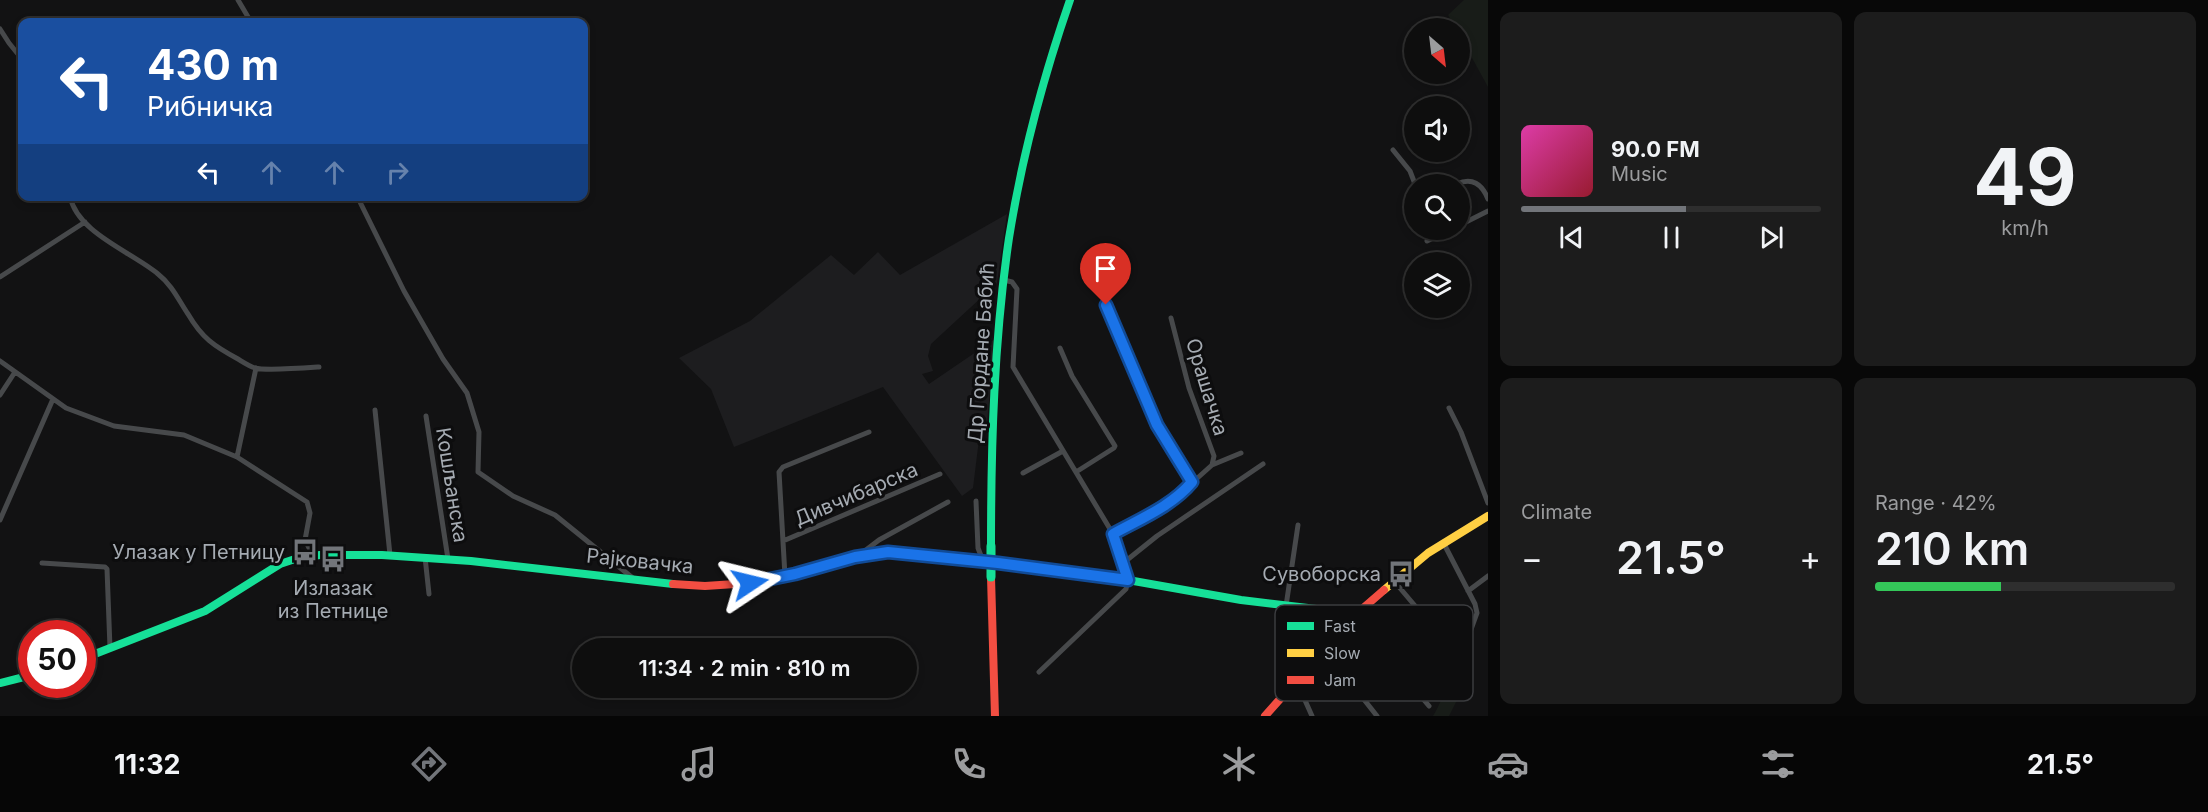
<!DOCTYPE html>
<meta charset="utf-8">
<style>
body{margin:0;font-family:Inter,sans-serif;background:#1c1c1c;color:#f1f3f6;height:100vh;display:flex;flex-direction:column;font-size:22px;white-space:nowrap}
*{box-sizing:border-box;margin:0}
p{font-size:20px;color:#9b9c9e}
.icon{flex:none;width:33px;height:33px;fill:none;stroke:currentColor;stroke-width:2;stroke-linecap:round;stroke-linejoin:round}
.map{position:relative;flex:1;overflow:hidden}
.side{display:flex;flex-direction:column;gap:12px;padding:12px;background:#080808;width:720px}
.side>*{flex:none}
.hud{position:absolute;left:18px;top:18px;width:570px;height:183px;border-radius:12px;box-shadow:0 3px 9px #0003,0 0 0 2px #2e2e2e;background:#1a4fa0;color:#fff;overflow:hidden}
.needle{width:39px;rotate:152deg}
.tools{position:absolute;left:1404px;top:18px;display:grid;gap:12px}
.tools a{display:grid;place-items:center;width:66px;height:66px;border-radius:50%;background:#0e0e0e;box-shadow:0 3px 9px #0003,0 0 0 2px #2e2e2e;font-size:30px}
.speed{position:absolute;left:18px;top:620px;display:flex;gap:12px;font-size:30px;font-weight:700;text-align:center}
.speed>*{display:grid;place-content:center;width:78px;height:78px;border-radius:50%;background:#0e0e0e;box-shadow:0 3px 9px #0003,0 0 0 2px #2e2e2e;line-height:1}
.speed .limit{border:9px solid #d22;background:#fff;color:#111}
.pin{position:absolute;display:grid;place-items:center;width:51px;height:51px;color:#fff;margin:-62px -26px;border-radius:50% 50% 50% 0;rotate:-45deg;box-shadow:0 0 6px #0007}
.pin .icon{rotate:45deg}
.me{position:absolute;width:66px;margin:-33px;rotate:80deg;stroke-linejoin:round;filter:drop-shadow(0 0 4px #0008)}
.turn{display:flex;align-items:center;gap:21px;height:126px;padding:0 30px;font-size:27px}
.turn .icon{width:78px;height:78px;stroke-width:2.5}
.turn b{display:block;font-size:42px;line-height:51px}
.lanes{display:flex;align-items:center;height:57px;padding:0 30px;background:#0003;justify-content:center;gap:30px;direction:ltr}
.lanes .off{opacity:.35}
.big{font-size:45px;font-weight:600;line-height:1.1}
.side .tile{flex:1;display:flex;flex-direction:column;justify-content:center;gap:9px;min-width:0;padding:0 21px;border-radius:12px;background:#1c1c1c}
.side .dial{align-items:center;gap:0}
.dial b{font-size:78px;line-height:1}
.song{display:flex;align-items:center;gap:18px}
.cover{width:72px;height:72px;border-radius:9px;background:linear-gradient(135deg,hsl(320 70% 55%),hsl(350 70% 35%))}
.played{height:6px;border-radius:3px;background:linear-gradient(90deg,#72757a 55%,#2e2e2e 55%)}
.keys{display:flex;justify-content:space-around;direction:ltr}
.heat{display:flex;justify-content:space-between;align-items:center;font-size:33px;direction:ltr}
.charge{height:9px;border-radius:4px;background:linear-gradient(90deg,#34c759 42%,#2e2e2e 0)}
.side .tiles{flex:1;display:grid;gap:12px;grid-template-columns:repeat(2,1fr)}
.trip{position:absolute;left:572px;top:638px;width:345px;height:60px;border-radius:30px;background:#0e0e0e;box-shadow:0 3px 9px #0003,0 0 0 2px #2e2e2e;font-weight:600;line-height:60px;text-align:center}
.tab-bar{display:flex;height:96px;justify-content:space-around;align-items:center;background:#060606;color:#9b9c9e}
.tab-bar .icon{width:42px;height:42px}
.tab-bar .selected{color:#72757a}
.tab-bar b{font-size:27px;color:#f1f3f6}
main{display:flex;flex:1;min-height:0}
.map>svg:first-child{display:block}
.built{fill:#1d1d1f}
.green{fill:#181c18}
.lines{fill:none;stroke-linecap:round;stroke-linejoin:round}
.street{stroke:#47494b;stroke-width:5}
.fast{stroke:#16e098;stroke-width:8}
.slow{stroke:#ffcf43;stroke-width:8}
.jam{stroke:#f24e42;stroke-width:8}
.fast-bridge{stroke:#16e098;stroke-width:9}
.route-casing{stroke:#114b97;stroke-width:15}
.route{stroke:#1a73e8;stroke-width:10}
.labels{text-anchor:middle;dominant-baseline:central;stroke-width:6;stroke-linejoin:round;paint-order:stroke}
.street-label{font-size:20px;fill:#a5abb2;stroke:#0d0d0e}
.poi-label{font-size:20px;fill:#a5abb2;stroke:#0d0d0e;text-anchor:end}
.key{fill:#0d0d0e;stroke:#3b3c3f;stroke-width:1.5}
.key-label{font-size:16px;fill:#a5abb2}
</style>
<main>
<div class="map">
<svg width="1488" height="716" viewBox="0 0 1488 716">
<rect width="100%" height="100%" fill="#121213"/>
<path class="built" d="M 1007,214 L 997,283 L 931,344 L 928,356 L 933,371 L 922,374 L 929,384 L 995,339 L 987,423 L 981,423 L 973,488 L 962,496 L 883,387 L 734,447 L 711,389 L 679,358 L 750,321 L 831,255 L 854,275 L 878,252 L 900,275 Z"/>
<path class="green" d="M 1464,0 L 1488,0 L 1488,87 L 1460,36 L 1460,28 L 1456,28 L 1448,15 Z
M 1459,636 L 1468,646 L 1461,677 L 1462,690 L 1449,716 L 1433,716 C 1441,702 1449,688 1437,675 Z"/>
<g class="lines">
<path class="street" d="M 238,0 L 251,22
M 0,29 L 9,43 L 22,59
M 1393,150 L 1410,171 L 1415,184
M 1457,184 C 1472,177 1482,184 1488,199
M 70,196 C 77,233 132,252 158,274 C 172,285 178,299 188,314 C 202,338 214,346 238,359 C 243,362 249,366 255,368 C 265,371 305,368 319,367
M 357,196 L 404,291 L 443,359 L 467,393 L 479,432 L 478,472 L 513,496 L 555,515 L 634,579
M 1460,225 L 1488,211
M 1427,241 L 1450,230
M 0,277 L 85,222
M 1004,280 L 1012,282 L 1017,289 L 1013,367 L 1113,534 L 1128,580 L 1126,589 L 1039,672
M 1106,305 L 1157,425 L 1192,481
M 1171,318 L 1189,388 L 1214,456 L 1212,465
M 1060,348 L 1072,376 L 1115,446 L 1114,448 L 1076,472
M 0,361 L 66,408 L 114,426 L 184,435 L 237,457 L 307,502 L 310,513 L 305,540 L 313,556
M 0,395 L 15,372
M 1449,408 L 1461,432 L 1488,503
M 375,410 L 390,555
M 426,416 L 448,559
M 237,457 L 256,368
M 1023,473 L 1063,451
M 976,501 L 978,548 L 983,561
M 0,520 L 53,399
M 1113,534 L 1174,499 L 1212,465 L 1241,453
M 783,541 L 940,474
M 1443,542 L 1475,604 L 1477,613 L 1469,635
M 858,556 L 879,540 L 948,502
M 425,557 L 429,594
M 42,563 L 105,567 L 107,569 L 110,648
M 1122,564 L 1157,536 L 1263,464
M 785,576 L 779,472 L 783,467 L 869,432
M 1394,581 L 1427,620
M 1468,591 L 1488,576
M 1286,606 L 1298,525
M 1354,616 L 1429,706
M 1325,650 L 1377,716
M 1296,680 L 1312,716"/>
<path class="fast" d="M 991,546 C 991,443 994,340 1009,238 C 1022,156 1043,78 1070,0
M 893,552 L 1128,580 L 1241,600 L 1342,612 L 1354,616
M 82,659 L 205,611 L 280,564 L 298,558 L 320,555 L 382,555 L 471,561 L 673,584
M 0,683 L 32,675"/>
<path class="slow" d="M 1384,590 L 1428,553 L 1488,516"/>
<path class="jam" d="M 991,577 L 995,716
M 673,584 L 705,586 L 750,583 L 795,574 L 855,557 L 893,552
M 1265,716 L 1354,616 L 1384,590"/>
<path class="fast-bridge" d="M 991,546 L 991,577"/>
</g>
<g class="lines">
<g class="route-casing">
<path id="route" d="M 750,583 L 795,574 L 855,557 L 888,552 L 998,563 L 1128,580 L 1113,534 C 1140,519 1172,506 1192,482 L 1157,425 L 1106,305"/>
</g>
<use href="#route" class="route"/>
</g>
<defs>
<g id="bus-bare" transform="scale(2.07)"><path d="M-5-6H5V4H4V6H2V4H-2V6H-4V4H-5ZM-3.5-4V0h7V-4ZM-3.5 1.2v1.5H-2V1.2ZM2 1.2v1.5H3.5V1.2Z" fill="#72757a" stroke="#0d0d0e" stroke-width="2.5" paint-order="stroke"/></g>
</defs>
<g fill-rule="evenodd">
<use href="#bus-bare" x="305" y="552"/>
<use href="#bus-bare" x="333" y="559"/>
<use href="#bus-bare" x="1401" y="574"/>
</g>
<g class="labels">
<g class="street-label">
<text transform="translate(981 353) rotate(-86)">Др Гордане Бабић</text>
<text transform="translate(1207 387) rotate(73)">Орашачка</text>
<text transform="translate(452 485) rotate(81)">Кошљанска</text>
<text transform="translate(856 494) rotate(-23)">Дивчибарска</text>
<text transform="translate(640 561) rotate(6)">Рајковачка</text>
</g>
<g class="poi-label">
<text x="285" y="552">Улазак у Петницу</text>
<text x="1381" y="574">Сувоборска</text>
<text x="333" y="588" text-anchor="middle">Излазак<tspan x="333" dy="23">из Петнице</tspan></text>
</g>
</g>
<rect x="1275" y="605" width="198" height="96" rx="9" class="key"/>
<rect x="1287" y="622" width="27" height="8" fill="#16e098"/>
<rect x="1287" y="649" width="27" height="8" fill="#ffcf43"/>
<rect x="1287" y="676" width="27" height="8" fill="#f24e42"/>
<g class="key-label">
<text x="1324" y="632">Fast</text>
<text x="1324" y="659">Slow</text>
<text x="1324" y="686">Jam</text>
</g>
</svg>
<div class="tools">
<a><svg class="needle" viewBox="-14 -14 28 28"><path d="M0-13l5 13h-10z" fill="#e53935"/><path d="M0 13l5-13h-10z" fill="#9b9c9e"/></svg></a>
<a><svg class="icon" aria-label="sound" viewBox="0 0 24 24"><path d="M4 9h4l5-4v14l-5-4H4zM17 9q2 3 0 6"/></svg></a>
<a><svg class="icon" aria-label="search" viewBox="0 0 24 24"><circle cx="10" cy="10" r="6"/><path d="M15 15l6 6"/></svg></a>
<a><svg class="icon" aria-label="layers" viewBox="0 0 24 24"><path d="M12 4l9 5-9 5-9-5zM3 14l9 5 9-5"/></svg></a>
</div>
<div class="speed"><div class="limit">50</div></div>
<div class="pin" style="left:1106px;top:305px;background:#d93025"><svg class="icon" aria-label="arrive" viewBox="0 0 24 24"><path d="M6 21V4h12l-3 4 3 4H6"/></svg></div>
<svg class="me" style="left:750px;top:583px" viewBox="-20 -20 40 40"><path d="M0-17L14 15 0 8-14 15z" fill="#1a73e8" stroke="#fff" stroke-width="4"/></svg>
<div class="trip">11:34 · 2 min · 810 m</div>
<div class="hud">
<div class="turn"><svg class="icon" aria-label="left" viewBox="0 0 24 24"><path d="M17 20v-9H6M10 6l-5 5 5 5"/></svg><div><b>430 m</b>Рибничка</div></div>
<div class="lanes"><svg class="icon" aria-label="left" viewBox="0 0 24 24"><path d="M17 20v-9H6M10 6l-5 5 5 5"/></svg><svg class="icon off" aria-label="ahead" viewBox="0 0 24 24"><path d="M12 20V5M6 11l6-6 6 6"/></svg><svg class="icon off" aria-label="ahead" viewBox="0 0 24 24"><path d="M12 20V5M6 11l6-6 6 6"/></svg><svg class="icon off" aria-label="right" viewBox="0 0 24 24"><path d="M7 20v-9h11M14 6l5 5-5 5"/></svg></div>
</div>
</div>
<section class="side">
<div class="tiles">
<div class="tile">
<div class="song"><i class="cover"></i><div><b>90.0 FM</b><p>Music</p></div></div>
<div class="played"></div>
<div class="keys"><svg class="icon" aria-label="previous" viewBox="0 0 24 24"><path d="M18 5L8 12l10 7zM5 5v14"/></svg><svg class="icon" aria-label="pause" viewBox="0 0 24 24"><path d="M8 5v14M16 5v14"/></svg><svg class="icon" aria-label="next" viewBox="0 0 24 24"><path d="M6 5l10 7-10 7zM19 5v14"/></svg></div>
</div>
<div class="tile dial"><b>49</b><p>km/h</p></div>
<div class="tile"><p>Climate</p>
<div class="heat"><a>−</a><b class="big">21.5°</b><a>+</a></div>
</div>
<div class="tile"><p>Range · 42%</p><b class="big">210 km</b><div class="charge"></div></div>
</div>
</section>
</main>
<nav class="tab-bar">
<b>11:32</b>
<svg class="icon selected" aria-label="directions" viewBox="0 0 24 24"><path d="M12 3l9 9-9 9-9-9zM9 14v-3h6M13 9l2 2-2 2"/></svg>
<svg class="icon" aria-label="music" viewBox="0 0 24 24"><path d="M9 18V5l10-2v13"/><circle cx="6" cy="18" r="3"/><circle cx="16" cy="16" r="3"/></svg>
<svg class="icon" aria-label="phone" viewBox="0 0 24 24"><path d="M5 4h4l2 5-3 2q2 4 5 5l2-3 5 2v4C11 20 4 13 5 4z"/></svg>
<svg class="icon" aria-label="climate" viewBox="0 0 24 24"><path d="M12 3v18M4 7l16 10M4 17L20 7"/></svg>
<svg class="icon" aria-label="car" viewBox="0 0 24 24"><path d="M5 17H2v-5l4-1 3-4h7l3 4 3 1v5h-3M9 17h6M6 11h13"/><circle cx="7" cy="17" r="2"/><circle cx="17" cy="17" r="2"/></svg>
<svg class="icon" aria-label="filters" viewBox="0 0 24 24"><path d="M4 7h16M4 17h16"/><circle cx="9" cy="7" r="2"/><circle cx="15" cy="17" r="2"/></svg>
<b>21.5°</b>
</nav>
